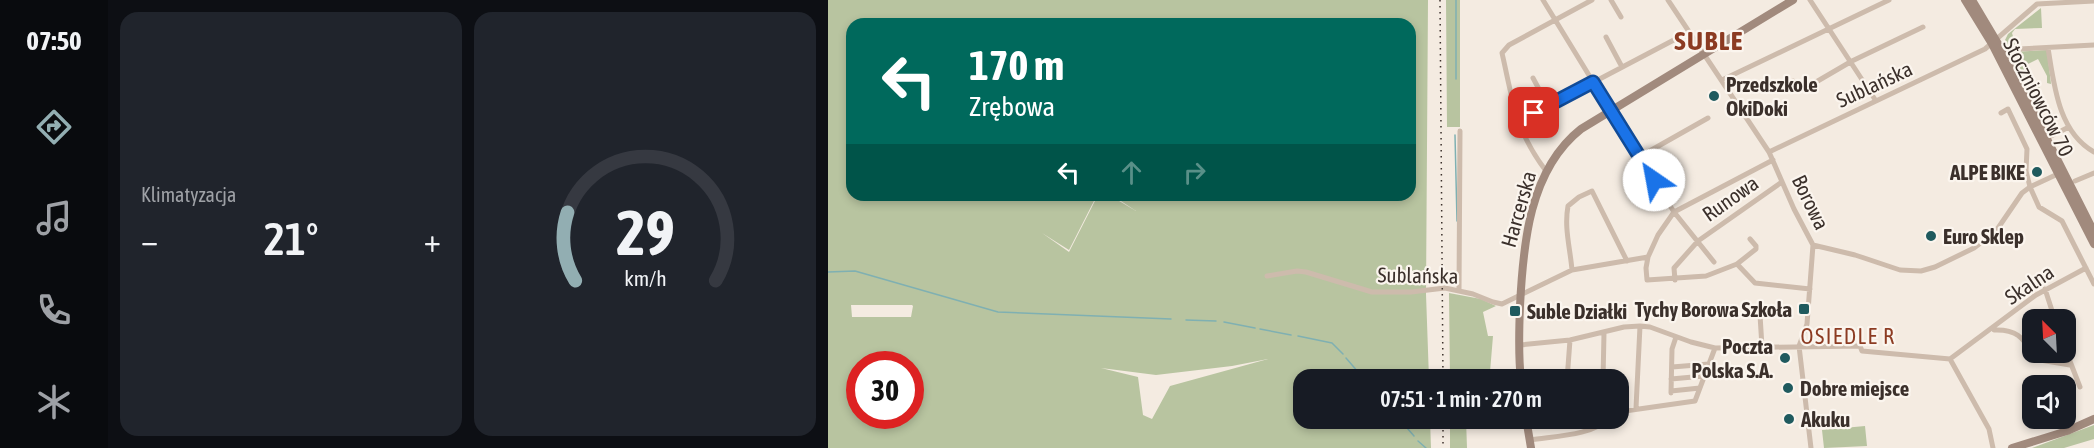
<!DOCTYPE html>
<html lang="pl">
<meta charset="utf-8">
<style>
body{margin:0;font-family:"Asap Condensed",sans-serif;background:#20242c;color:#f1f3f6;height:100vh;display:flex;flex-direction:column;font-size:22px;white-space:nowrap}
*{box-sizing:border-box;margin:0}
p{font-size:20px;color:#9ea1a6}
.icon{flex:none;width:33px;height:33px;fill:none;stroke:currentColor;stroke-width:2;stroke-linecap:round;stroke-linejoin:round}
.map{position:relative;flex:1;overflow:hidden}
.sheet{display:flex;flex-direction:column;gap:12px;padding:12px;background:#0d0f14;width:720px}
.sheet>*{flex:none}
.hud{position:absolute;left:18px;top:18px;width:570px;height:183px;border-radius:18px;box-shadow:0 3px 9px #0003;background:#00695c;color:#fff;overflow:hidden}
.needle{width:39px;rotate:336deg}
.controls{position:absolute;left:1194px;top:309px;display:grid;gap:12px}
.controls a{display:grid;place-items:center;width:54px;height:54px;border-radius:12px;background:#171b24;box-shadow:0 3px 9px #0003;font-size:30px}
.speed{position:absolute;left:18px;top:351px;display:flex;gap:12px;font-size:30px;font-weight:700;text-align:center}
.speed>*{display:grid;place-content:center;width:78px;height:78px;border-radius:50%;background:#171b24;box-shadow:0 3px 9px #0003;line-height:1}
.speed .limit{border:9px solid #d22;background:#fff;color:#111}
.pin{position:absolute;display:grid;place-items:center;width:51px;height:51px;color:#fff;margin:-26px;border-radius:12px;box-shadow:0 3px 9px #0006}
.me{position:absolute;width:66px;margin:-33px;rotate:327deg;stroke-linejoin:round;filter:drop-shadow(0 0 4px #0008)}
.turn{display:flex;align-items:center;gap:21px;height:126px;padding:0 24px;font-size:27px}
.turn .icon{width:78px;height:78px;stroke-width:2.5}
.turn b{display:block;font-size:42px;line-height:51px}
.lanes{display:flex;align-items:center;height:57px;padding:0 24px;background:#0003;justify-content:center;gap:30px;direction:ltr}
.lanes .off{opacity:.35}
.big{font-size:45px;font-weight:600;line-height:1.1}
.sheet .widget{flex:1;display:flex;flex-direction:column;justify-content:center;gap:9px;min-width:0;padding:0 21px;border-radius:18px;background:#20242c}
.sheet .dial{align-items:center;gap:0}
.dial svg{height:156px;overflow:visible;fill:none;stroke:#363941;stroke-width:7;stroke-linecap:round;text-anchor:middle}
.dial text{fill:#f1f3f6;stroke:none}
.heat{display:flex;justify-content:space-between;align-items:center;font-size:33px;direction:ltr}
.sheet .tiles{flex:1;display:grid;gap:12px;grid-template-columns:repeat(2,1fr)}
.trip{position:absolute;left:465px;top:369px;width:336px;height:60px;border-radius:18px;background:#171b24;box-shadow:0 3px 9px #0003;font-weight:600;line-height:60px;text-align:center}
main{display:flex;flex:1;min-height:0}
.tab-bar{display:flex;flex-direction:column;width:108px;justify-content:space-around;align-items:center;background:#090b0e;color:#9ea1a6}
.tab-bar .icon{width:42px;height:42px}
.tab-bar .selected{color:#92aeb2}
.tab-bar b{font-size:27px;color:#f1f3f6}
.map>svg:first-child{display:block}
.green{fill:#b8c4a0;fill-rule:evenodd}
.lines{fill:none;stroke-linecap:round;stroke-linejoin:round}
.stream{stroke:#7fb0b2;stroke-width:1.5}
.street{stroke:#cdbbac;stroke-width:5}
.secondary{stroke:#a18a7d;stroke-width:8}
.rail{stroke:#3b302b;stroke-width:1.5;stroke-dasharray:1.5 4.5;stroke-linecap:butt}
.route-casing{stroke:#114b97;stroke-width:15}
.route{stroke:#1a73e8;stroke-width:10}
.poi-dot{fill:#1f5a5e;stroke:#fbf5ee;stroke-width:2}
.labels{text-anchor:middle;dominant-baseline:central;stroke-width:4.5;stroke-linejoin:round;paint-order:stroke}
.poi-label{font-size:21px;font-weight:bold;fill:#3b302b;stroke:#fbf5ee;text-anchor:start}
.street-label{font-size:21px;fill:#3b302b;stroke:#fbf5ee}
.neighbourhood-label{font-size:22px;letter-spacing:1.5px;fill:#8c3b22;stroke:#fbf5ee}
.district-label{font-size:27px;font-weight:bold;letter-spacing:1.5px;fill:#8c3b22;stroke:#fbf5ee}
</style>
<main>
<nav class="tab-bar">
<b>07:50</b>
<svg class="icon selected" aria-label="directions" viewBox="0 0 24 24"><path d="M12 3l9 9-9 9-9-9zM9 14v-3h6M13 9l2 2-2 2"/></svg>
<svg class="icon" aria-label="music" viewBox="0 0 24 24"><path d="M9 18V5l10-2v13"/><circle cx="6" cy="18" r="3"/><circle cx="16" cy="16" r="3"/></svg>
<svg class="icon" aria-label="phone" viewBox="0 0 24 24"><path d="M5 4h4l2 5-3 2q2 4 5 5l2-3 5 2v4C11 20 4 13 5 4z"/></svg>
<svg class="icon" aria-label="climate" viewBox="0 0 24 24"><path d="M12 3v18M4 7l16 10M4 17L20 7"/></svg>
</nav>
<section class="sheet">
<div class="tiles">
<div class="widget"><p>Klimatyzacja</p>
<div class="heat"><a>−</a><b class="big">21°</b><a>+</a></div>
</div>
<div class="widget dial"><svg viewBox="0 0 100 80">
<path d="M14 69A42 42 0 1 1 86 69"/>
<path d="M14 69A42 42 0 0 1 10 34" stroke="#92aeb2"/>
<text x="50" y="56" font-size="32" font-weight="700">29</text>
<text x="50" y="72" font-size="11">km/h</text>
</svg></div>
</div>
</section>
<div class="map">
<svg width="1266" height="448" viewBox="0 0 1266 448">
<rect width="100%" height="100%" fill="#f4ebe1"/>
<path class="green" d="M 0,0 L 600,0 L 598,294 L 601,379 L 476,380 L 476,418 L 602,419 L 603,448 L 0,448 ZM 24,24 L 582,24 L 582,195 L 284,195 L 308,211 L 281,195 L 270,195 L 241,252 L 214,233 L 241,250 L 269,195 L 24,195 ZM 23,305 L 84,305 L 85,306 L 83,317 L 24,317 ZM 440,359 L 342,386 L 324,419 L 315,415 L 310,377 L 273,368 L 328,375 L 404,366 ZM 32,364 L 82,364 L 82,416 L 32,416 Z
M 618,0 L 632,0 L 632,127 L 619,127 Z
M 1213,8 L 1214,28 L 1187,29 L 1184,33 L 1188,47 L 1196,48 L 1182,48 L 1177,40 L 1180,34 Z
M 1219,50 L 1223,84 L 1219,83 L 1219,76 L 1210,59 L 1198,65 L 1207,83 L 1212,88 L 1206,91 L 1204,87 L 1202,88 L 1184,52 Z
M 621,293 L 653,299 L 668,306 L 655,312 L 660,336 L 665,336 L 662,372 L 637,375 L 637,379 L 622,379 Z
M 622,419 L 638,419 L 639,448 L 622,448 Z
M 1266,425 L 1266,439 L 1236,448 L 1204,448 Z
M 1037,426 L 1039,446 L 996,448 L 994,430 Z"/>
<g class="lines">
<path class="stream" d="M 628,79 L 628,0
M 627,135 L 629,221
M 0,272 L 27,271 L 170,312 L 343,319
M 358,320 L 388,321
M 396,322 L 427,328
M 432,329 L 463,335
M 470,336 L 504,343 L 515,354
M 518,358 L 537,380
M 573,421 L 586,436
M 590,441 L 598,448"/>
<path class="street" d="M 715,0 L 811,157 L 846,212 L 886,262
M 783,0 L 793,17
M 840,0 L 941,152 L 966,209 L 985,245 L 979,324 L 971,346 L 983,448
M 982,0 L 1048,101
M 778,37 L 794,67
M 1220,48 C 1226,84 1230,132 1266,152
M 1191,49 L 1266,45
M 705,78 L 720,106
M 894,80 L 1061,0
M 965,81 L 969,88 L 976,89 L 1024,61 L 1095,27
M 1173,113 L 1180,109 L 1199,149 L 1198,171 L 1202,187 L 1211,207 L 1234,221 L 1266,284
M 689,120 L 707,113 L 861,32
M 1219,138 L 1241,127
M 941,152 L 1157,49 L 1209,4 L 1266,1
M 811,157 L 880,118
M 718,171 C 687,130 685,101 674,53 L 681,45 L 764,0
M 1247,181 L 1266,173
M 985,245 L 1027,255 L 1072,270 L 1093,271 L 1107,267 L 1146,248 L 1168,231 L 1194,193 L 1202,187 L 1232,173
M 820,257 L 818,268 L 819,280 L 878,276 L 909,264 L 927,283 L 982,289
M 909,264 L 928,249 L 928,246 L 922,239
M 744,270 C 742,247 736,228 740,206 L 751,197 L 764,191 L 799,261
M 439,276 L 469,271 L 478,272 L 544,292 L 583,292 L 617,288 L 645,294 L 665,302 L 674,304 L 744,270 L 820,257 L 830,235 L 846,212 L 945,160
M 847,280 L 846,268 L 870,241 L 954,182
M 1217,289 L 1227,320
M 631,291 L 632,131
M 932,315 L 934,347
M 1166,330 C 1191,329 1195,339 1208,358 L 1212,360 L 1242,365
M 692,345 L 742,340 L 796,327 L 812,326 L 822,327 L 863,342 L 887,348 L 1032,346 L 1034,351 L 1122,359 L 1208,295 L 1258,268
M 1238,351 L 1252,387
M 1122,359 L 1161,429 L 1165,448
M 844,367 L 881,364
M 843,379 L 876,376
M 739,380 L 742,340
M 775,380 L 776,333
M 843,391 L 872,388
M 843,393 L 844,349 L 848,337
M 808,408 L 812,326
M 790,412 L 867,401 L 887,348
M 736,423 L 736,418
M 702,440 C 726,436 764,436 782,418"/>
<path class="secondary" d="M 1137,0 L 1164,44 L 1266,244
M 1144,0 L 1175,52 L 1266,232
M 693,380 C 690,355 691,330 692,306 C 695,245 701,170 753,129 L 965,0
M 698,418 L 703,448
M 1184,448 L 1239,431 L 1266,419"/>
<path class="rail" d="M 612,0 L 615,380
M 615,418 L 615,448"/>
</g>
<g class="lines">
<g class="route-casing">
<path id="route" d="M 706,113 L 765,82 L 826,180"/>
</g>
<use href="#route" class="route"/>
</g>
<g class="poi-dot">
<circle cx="886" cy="96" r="6"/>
<circle cx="1209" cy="172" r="6"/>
<circle cx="1103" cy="236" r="6"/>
<rect x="970" y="303" width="12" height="12" rx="3"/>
<rect x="681" y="305" width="12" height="12" rx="3"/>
<circle cx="957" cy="358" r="6"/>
<circle cx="960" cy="388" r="6"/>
<circle cx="961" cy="419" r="6"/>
</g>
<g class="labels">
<g class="poi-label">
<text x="898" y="84">Przedszkole<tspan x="898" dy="24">OkiDoki</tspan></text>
<text x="1197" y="172" text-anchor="end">ALPE BIKE</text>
<text x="1115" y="236">Euro Sklep</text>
<text x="964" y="309" text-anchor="end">Tychy Borowa Szkoła</text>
<text x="699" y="311">Suble Działki</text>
<text x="945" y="346" text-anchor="end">Poczta<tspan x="945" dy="24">Polska S.A.</tspan></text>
<text x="972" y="388">Dobre miejsce</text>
<text x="973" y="419">Akuku</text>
</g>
<g class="street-label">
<text transform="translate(1046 84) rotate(-25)">Sublańska</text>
<text transform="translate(1211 97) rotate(63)">Stoczniowców 70</text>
<text transform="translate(902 198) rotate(-35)">Runowa</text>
<text transform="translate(983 202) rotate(64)">Borowa</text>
<text transform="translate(690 209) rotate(-74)">Harcerska</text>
<text transform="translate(590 275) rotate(1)">Sublańska</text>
<text transform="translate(1201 284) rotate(-34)">Skalna</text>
</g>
<g class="neighbourhood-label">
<text x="1020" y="336">OSIEDLE R</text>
</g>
<g class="district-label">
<text x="881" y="40">SUBLE</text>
</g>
</g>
</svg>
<div class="controls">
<a><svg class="needle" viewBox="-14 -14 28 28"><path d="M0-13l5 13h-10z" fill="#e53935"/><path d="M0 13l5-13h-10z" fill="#9ea1a6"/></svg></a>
<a><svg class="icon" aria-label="sound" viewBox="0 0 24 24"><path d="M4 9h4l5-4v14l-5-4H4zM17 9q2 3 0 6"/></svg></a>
</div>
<div class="speed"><div class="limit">30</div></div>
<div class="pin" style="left:706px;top:113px;background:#d93025"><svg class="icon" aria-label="arrive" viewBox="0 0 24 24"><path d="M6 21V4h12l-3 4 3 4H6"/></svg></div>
<svg class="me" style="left:826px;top:180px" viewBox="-20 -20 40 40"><circle r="19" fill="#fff"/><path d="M0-13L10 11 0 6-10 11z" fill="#1a73e8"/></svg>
<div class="trip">07:51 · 1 min · 270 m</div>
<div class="hud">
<div class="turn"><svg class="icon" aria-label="left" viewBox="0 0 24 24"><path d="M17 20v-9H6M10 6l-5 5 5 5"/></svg><div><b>170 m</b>Zrębowa</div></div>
<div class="lanes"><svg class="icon" aria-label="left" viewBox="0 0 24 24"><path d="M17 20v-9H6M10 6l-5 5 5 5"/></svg><svg class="icon off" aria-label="ahead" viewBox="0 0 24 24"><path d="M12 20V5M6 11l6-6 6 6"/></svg><svg class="icon off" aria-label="right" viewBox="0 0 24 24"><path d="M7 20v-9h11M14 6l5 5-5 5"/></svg></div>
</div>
</div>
</main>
